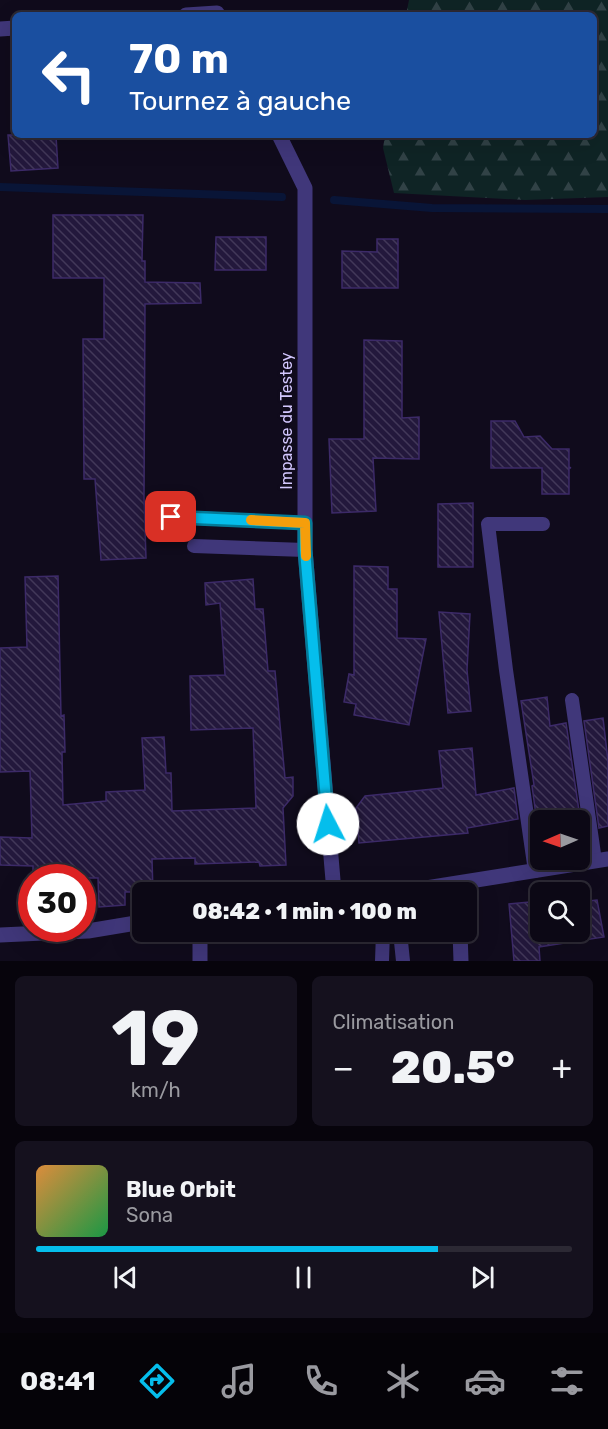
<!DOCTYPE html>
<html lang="fr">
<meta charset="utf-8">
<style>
body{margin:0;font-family:Rubik,sans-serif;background:#15111e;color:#f1f3f6;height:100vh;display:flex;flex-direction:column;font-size:22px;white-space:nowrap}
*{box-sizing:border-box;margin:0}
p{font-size:20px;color:#9a9aa0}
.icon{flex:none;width:33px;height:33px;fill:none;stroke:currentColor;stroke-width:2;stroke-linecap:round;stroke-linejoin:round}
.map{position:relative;height:961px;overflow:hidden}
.panel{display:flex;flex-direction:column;gap:15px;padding:15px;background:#07040c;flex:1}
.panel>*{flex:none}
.banner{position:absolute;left:12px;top:12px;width:585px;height:126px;border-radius:9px;box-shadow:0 6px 24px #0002,0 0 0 2px #2c2934;background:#1a4fa0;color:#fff;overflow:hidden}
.needle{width:39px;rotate:268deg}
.tools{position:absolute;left:530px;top:810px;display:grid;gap:12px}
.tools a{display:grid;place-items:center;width:60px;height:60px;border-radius:9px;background:#0c0815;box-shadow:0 6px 24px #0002,0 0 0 2px #2c2934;font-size:30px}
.speed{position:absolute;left:18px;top:864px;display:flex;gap:12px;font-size:30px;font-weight:700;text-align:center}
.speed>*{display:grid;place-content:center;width:78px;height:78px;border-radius:50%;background:#0c0815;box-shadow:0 6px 24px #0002,0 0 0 2px #2c2934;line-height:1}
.speed .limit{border:9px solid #d22;background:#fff;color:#111}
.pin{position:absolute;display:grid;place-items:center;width:51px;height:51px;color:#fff;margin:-26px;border-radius:12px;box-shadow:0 3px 9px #0006}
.me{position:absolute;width:66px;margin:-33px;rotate:355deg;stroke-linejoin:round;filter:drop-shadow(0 0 4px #0008)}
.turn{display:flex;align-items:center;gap:21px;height:126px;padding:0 18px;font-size:27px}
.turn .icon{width:78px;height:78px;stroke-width:2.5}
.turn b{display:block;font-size:42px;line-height:51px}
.big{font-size:45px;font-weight:800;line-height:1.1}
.panel .tile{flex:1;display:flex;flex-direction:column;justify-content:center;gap:9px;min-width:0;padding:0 21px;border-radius:9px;background:#15111e}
.panel .dial{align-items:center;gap:0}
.dial b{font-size:78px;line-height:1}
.song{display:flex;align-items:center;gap:18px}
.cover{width:72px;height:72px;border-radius:9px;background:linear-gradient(135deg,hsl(30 70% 55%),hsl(140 70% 35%))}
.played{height:6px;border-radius:3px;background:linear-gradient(90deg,#05beec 75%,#2c2934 75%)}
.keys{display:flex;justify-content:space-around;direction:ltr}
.heat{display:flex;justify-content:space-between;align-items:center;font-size:33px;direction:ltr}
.panel .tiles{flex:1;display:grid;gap:15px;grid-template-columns:1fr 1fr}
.tile:last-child{grid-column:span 2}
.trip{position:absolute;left:132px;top:882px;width:345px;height:60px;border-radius:9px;background:#0c0815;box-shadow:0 6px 24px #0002,0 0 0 2px #2c2934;font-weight:800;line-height:60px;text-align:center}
.menu{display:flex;height:96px;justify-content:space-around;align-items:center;background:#050308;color:#9a9aa0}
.menu .icon{width:42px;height:42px}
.menu .on{color:#05beec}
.menu b{font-size:27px;color:#f1f3f6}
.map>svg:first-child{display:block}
.forest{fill:url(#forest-firs)}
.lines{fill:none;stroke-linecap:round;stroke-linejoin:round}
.stream{stroke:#091537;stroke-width:8}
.building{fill:url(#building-back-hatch);stroke:#3c2a68;stroke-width:1.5}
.lane{stroke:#40377a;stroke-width:14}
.street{stroke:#40377a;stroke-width:15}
.route-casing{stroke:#037c99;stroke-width:15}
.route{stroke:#05beec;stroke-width:10}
.slow{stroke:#f59e0b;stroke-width:10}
.labels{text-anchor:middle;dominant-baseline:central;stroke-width:5;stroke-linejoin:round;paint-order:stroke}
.street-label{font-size:16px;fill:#d3c7fe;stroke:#100b1c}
</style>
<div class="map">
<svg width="608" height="961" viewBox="0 0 608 961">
<defs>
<pattern id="forest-firs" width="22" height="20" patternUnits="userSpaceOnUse" patternTransform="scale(1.5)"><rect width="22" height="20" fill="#0f2425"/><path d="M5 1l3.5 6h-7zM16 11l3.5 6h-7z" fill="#314246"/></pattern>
<pattern id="building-back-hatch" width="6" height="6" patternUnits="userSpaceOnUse" patternTransform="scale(1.5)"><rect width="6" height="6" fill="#23183c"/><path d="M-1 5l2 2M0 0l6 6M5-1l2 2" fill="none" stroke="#423859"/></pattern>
</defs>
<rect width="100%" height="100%" fill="#100b1c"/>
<path class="forest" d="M 409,0 L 608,0 L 608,197 L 525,200 L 394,193 L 383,148 L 385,135 L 594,135 L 594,15 L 406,15 Z"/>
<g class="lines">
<path class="stream" d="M 0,187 L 282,197
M 334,200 L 432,208 L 608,209"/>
</g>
<path class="building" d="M 8,135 L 33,135 L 33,137 L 56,136 L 58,168 L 11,171 Z
M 53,215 L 143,215 L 142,261 L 145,261 L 145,282 L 200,283 L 201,303 L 145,304 L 144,497 L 146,558 L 101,560 L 95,479 L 84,479 L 83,339 L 104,339 L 104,278 L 53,278 Z
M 216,237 L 266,237 L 266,270 L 215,270 Z
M 377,239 L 398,239 L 398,288 L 342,288 L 342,251 L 377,252 Z
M 364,340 L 402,341 L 402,418 L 419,417 L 419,459 L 373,458 L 376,511 L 332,513 L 329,439 L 364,439 Z
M 491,421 L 515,421 L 524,437 L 540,436 L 552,449 L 569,449 L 569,467 L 571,468 L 569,468 L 569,494 L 542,494 L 542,468 L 491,468 Z
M 473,503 L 473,567 L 438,567 L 438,504 Z
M 354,566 L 388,567 L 388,589 L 397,589 L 397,638 L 426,639 L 409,725 L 354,715 L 356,704 L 344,702 L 349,674 L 354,675 Z
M 58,576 L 61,716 L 64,715 L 65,752 L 62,752 L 63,805 L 106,801 L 106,792 L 145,790 L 142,738 L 164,737 L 166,773 L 171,773 L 172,811 L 256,808 L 253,728 L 191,730 L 190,676 L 225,675 L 220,603 L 206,605 L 205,583 L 253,579 L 255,609 L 263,609 L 268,671 L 275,671 L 285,778 L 293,777 L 293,796 L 283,808 L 286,865 L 260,866 L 259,862 L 195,864 L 195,858 L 152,859 L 153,892 L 125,892 L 125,905 L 99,907 L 98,878 L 33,878 L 33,866 L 0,865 L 0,837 L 32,838 L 30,771 L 0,772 L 0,648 L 27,647 L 25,577 Z
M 439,612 L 470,614 L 467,670 L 471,711 L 448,713 Z
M 547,697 L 550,726 L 566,723 L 582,831 L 579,831 L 579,820 L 540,820 L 540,824 L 539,815 L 536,815 L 532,786 L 534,785 L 521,701 Z
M 603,718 L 608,761 L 608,826 L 599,828 L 584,721 Z
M 472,748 L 476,795 L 514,788 L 518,819 L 467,828 L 468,833 L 359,843 L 356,808 L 365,796 L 443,788 L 439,751 Z
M 597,900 L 604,937 L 539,947 L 540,961 L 514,961 L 509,904 L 540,901 L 540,932 L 579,932 L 579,902 Z"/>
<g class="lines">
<path class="lane" d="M 171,517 L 305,523
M 194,546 L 305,550
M 572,700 L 595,861
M 535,871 L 506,670 L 488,524 L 543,524
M 400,932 L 403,961
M 382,961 L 383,932"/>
<path class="street" d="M 186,15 L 217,13
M 0,29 L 15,28
M 279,135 L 305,188 L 305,550 L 334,892
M 401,892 L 608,859
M 460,932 L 461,961
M 0,935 L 88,931 L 142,922
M 200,961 L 200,932"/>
</g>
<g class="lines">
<g class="route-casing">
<path id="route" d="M 171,517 L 305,523 L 305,550 L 328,824"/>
</g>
<use href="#route" class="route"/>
<path class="slow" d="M 251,520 L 305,523 L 306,556"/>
</g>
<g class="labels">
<g class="street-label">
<text transform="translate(286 421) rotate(-90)">Impasse du Testey</text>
</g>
</g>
</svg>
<div class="tools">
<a><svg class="needle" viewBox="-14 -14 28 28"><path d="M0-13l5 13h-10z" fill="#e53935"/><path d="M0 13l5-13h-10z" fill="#9a9aa0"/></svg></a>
<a><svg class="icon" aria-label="search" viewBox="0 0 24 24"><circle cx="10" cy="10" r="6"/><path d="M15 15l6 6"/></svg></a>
</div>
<div class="speed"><div class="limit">30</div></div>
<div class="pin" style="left:171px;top:517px;background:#d93025"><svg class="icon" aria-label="arrive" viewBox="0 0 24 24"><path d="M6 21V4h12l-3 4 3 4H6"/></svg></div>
<svg class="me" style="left:328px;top:824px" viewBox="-20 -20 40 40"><circle r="19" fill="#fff"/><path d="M0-13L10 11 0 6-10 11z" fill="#05beec"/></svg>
<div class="trip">08:42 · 1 min · 100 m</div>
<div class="banner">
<div class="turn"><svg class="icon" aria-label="left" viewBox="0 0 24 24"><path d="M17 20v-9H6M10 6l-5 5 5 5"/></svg><div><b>70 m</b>Tournez à gauche</div></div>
</div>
</div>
<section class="panel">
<div class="tiles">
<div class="tile dial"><b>19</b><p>km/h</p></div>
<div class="tile"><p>Climatisation</p>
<div class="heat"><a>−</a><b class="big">20.5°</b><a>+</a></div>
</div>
<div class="tile">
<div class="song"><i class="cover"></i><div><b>Blue Orbit</b><p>Sona</p></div></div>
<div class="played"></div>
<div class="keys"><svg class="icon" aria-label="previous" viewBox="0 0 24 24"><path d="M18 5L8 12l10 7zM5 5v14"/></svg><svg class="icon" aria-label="pause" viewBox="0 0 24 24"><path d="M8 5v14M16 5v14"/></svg><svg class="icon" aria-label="next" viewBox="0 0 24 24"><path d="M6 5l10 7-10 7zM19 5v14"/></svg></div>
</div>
</div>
</section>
<nav class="menu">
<b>08:41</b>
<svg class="icon on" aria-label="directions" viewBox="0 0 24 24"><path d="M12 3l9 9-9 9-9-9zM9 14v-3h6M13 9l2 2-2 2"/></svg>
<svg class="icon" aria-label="music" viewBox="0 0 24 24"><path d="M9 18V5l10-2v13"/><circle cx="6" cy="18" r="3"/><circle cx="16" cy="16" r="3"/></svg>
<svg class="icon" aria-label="phone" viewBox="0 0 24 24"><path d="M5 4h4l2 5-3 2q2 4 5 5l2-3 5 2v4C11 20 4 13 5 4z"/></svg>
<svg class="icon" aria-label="climate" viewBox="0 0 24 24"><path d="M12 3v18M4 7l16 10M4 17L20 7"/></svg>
<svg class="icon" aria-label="car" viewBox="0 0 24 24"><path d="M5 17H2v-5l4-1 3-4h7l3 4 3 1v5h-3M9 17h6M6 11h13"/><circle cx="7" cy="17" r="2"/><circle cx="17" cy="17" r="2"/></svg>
<svg class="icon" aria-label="filters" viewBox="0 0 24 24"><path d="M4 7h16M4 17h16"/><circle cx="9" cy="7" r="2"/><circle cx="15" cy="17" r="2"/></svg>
</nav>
